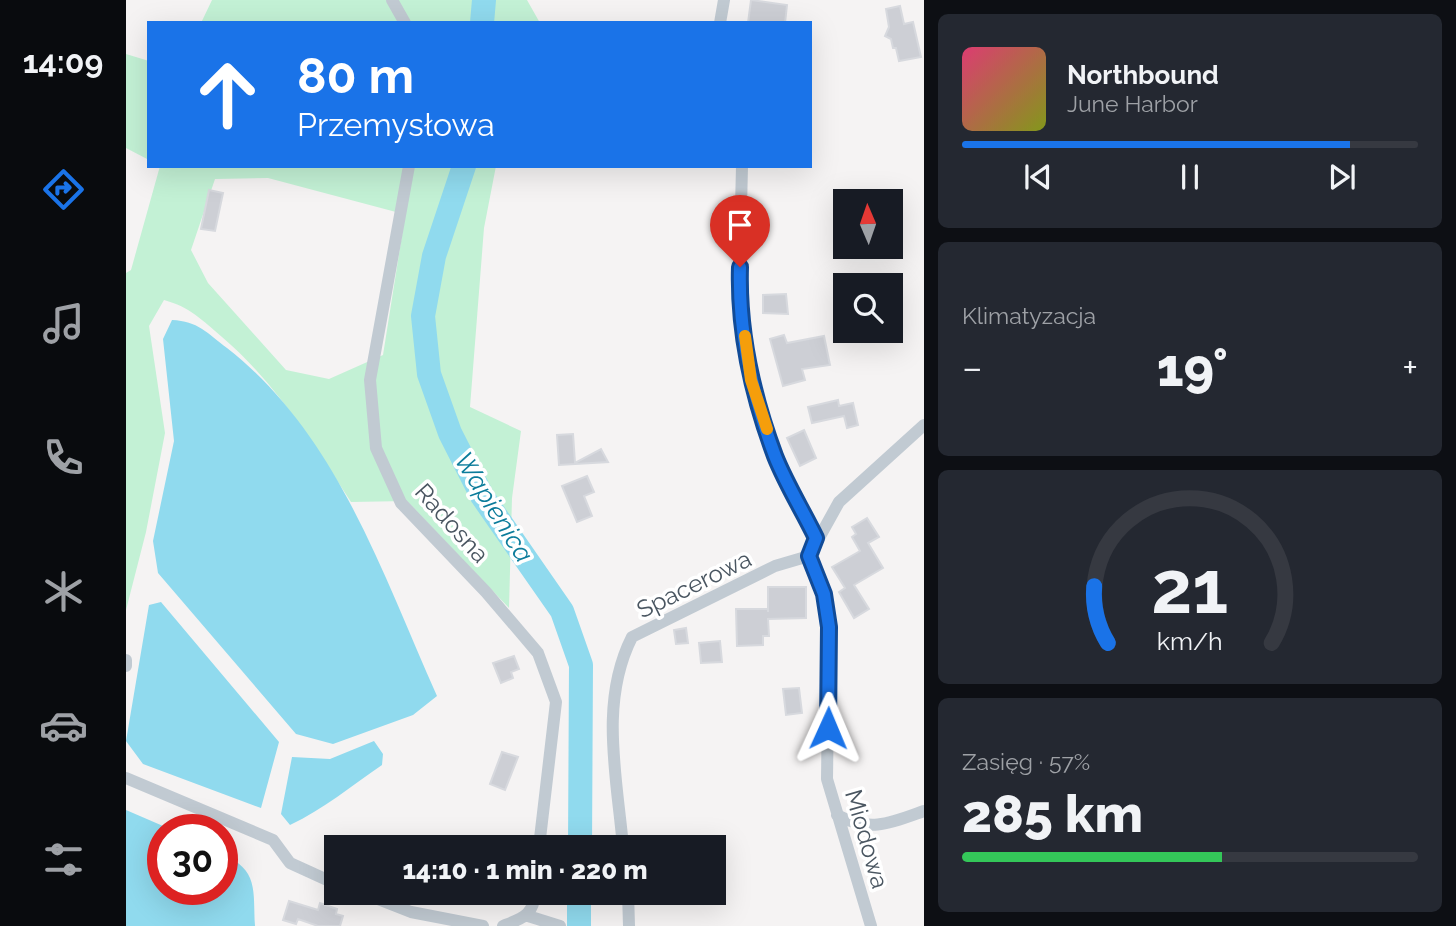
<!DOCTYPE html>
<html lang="pl">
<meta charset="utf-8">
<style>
body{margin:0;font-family:Raleway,sans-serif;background:#242831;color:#f1f3f6;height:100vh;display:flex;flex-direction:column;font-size:26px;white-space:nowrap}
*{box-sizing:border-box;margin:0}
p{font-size:23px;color:#9ea1a6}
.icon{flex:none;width:38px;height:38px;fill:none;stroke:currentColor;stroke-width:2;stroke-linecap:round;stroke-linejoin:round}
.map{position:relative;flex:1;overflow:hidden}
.details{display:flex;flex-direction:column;gap:14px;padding:14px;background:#0d0f14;width:532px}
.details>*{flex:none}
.top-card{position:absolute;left:21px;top:21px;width:665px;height:147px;border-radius:0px;box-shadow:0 7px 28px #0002;background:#1a73e8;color:#fff;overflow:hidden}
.needle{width:46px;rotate:358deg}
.buttons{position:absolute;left:707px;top:189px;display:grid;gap:14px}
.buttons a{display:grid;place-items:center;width:70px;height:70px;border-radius:0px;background:#171b24;box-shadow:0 7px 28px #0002;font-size:35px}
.speed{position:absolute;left:21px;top:814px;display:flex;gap:14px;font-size:35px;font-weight:700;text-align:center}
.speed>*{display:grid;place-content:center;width:91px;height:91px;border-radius:50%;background:#171b24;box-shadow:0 7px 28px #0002;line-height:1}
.speed .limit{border:10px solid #d22;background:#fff;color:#111}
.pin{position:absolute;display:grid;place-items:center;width:60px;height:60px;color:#fff;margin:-72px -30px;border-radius:50% 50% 50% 0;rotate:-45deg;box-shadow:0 0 7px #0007}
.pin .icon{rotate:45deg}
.me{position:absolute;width:77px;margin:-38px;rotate:1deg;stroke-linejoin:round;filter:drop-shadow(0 0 5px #0008)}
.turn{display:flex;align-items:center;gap:24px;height:147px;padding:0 35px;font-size:32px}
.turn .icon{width:91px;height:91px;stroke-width:2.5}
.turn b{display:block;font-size:49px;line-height:60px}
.big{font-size:52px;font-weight:800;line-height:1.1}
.details .tile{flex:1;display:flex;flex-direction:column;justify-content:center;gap:10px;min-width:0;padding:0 24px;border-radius:10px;background:#242831}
.details .dial{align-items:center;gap:0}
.dial svg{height:182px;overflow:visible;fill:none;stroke:#363941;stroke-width:7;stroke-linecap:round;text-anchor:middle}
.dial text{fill:#f1f3f6;stroke:none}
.song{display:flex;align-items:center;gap:21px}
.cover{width:84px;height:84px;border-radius:10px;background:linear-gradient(135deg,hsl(340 70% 55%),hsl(70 70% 35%))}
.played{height:7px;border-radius:4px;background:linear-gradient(90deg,#1a73e8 85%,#363941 85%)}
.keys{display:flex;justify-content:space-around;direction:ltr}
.heat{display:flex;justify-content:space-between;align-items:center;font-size:38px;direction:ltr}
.charge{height:10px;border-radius:5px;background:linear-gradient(90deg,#34c759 57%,#363941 0)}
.trip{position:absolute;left:198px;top:835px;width:402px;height:70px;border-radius:0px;background:#171b24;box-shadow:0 7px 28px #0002;font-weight:800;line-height:70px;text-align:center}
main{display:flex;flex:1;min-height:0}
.dock{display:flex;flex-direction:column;width:126px;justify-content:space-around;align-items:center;background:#090b0e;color:#9ea1a6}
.dock .icon{width:49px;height:49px}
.dock .current{color:#1a73e8}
.dock b{font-size:32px;color:#f1f3f6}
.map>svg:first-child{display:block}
.green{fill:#c3f1d5}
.water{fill:#90daee}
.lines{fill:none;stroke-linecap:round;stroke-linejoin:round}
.river{stroke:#90daee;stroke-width:24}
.building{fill:#cdcfd5;stroke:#d7d9de;stroke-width:2}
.street{stroke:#c1cad2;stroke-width:12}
.route-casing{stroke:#114b97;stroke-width:18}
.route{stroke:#1a73e8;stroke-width:12}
.slow{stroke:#f59e0b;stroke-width:12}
.labels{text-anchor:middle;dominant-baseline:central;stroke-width:7;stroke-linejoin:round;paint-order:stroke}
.street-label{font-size:24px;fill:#4a5661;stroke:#fff}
.water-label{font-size:26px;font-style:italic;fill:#0c7c9b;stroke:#fff}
</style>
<main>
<nav class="dock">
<b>14:09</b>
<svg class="icon current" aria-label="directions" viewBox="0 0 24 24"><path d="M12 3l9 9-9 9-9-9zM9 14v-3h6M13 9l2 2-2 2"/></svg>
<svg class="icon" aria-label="music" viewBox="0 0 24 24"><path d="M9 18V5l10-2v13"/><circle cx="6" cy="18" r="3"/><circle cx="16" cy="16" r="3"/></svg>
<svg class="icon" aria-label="phone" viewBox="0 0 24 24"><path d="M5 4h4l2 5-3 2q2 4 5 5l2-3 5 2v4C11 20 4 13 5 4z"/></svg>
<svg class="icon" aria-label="climate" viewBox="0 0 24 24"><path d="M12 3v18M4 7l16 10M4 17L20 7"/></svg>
<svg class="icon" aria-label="car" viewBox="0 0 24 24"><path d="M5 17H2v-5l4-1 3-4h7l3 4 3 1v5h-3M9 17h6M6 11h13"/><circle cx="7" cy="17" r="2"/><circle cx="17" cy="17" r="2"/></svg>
<svg class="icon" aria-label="filters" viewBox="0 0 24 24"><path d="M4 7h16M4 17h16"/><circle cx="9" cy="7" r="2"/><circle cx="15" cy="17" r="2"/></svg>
</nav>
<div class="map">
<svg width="798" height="926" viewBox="0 0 798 926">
<rect width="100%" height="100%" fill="#f5f3f3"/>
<path class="green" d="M 86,0 L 260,0 L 273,23 L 75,23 Z
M 271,0 L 401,0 L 414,23 L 284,23 Z
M 0,54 L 23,61 L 23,160 L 0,148 Z
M 34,166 L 278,166 L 270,212 L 142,178 L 89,179 L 65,250 L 82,283 L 160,370 L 203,379 L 257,355 L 287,166 L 370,166 L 358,228 L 344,407 L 395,431 L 386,498 L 383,608 L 281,501 L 225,502 C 186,442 151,384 96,337 C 76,320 64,307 38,300 L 23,326 L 39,433 L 20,532 L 0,610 L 0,273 L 5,270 Z"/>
<path class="water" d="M 46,320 C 72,321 81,333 101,348 C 211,434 256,573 311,696 L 287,715 L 207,744 L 170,734 L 32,573 L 27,541 L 48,441 L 37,339 Z
M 35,602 L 153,742 L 135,808 L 17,764 L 0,741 L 23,605 Z
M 248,741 L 257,754 L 256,765 C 225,786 198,809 164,825 L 155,814 L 166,757 L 204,759 Z
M 0,810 L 44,829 L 37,830 L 37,889 L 96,889 L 96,854 C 133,870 127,890 129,926 L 0,926 Z"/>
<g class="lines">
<path class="river" d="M 356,23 L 358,0
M 338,166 L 308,256 L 297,316 L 303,374 L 324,433 L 356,496 L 436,611 L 455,665 L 454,847
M 453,926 L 453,892"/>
</g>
<path class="building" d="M 625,0 L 661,5 L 659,23 L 622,23 Z
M 774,6 L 778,24 L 787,22 L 795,57 L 773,61 L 770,48 L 767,48 L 765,39 L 759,36 L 763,27 L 760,9 Z
M 83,190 L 97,193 L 89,231 L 75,229 Z
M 660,294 L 662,314 L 637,313 L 637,295 Z
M 658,335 L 661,343 L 698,336 L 704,365 L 676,369 L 679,380 L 657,386 L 644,339 Z
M 712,400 L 713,406 L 727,403 L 732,425 L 721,428 L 718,416 L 686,423 L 682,407 Z
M 678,430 L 690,458 L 674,466 L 661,438 Z
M 447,434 L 449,463 L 475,449 L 482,462 L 433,465 L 431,435 Z
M 461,476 L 468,492 L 458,496 L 466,516 L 451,522 L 436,486 Z
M 741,518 L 753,537 L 742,543 L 757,568 L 728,585 L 743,609 L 728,618 L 713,592 L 719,588 L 706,567 L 734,551 L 726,537 L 730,534 L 726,527 Z
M 642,587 L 680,587 L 680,618 L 642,619 L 643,636 L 637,636 L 637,645 L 611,646 L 610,609 L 642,609 L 642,612 Z
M 560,628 L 562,643 L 550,644 L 548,630 Z
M 594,641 L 596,662 L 575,663 L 573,643 Z
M 388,656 L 393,669 L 385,672 L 387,678 L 375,683 L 367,663 Z
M 673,688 L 676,713 L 660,715 L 657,689 Z
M 376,752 L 392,757 L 379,790 L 364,784 Z
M 163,901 L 192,910 L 194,903 L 211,909 L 210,914 L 217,916 L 214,926 L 192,926 L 172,919 L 170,924 L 157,920 Z"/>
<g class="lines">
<path class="street" d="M 266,0 L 279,23
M 594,23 L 598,0
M 283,166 L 244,380 L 250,448 L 275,503 L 360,592 L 412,653 L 430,702 L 413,847
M 616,166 L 613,293 L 625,380 L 650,458 L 690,538
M 683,556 L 698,595 L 703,627 L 701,779 L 745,926
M 0,660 L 0,666
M 0,778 L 147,840 L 164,863 L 210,884
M 711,815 C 744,833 765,823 798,811
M 497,847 C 491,777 473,702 506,637 L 649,566 L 683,556 L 713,502 L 798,425
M 234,892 L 285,912 L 357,926
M 502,892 L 503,926
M 402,916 L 434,926
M 377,926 C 397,918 408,915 409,892"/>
</g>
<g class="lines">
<g class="route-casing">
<path id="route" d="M 614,267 C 612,331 627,397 649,456 C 660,484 677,511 690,538 L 683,556 L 698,594 L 703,627 L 702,728"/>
</g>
<use href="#route" class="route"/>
<path class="slow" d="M 619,336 L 625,380 L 641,429"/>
</g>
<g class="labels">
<g class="street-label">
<text transform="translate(326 523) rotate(48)">Radosna</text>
<text transform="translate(568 584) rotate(-26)">Spacerowa</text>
<text transform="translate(741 839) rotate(74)">Miodowa</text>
</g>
<g class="water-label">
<text transform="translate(368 507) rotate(58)">Wapienica</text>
</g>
</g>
</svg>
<div class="buttons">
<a><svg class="needle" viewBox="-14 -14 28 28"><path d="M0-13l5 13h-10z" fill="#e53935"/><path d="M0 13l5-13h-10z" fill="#9ea1a6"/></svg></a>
<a><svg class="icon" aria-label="search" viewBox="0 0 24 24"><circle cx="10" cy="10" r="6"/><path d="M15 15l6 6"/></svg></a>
</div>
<div class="speed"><div class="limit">30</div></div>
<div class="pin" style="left:614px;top:267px;background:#d93025"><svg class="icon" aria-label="arrive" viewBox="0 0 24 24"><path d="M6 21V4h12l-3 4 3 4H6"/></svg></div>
<svg class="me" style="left:702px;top:728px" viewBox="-20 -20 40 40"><path d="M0-17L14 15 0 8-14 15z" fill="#1a73e8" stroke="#fff" stroke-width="4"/></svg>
<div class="trip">14:10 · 1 min · 220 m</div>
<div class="top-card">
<div class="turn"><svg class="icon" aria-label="ahead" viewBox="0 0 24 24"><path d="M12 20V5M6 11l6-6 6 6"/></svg><div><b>80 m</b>Przemysłowa</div></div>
</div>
</div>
<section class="details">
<div class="tile">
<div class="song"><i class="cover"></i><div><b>Northbound</b><p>June Harbor</p></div></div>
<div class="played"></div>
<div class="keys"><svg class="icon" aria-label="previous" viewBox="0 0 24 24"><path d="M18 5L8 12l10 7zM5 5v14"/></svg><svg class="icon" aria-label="pause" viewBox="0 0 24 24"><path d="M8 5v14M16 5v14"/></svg><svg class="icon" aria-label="next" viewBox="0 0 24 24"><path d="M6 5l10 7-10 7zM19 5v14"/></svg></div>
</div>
<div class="tile"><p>Klimatyzacja</p>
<div class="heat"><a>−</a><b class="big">19°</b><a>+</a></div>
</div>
<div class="tile dial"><svg viewBox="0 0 100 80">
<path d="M14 69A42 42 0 1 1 86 69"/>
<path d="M14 69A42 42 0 0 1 8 44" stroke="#1a73e8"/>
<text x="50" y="56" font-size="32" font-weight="700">21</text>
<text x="50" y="72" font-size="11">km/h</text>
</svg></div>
<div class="tile"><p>Zasięg · 57%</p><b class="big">285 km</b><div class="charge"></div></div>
</section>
</main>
